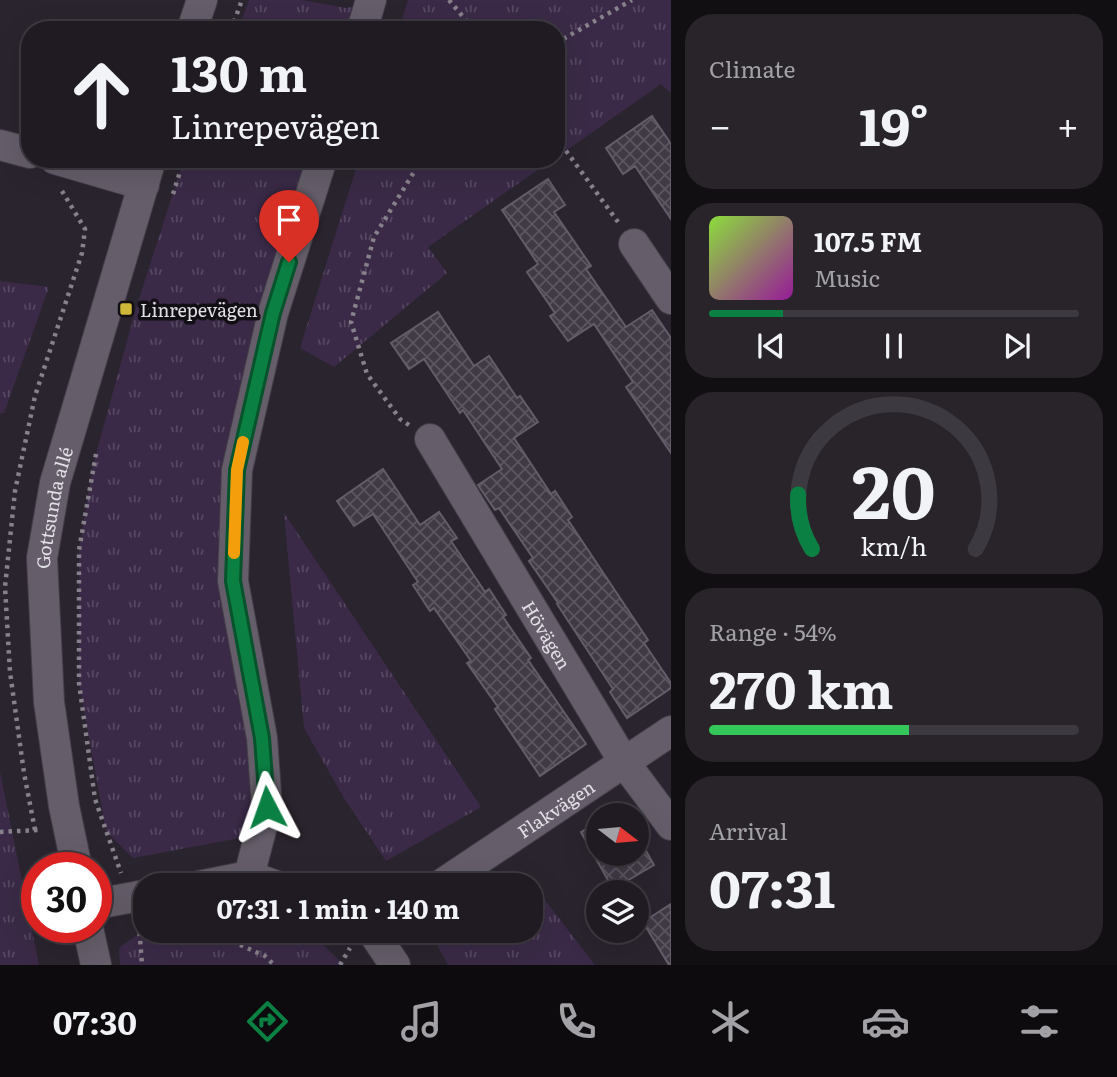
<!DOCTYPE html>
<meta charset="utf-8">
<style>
body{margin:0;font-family:Literata,serif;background:#28242a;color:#f1f3f6;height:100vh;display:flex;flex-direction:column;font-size:26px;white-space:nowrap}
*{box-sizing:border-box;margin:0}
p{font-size:23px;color:#a2a1a5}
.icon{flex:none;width:38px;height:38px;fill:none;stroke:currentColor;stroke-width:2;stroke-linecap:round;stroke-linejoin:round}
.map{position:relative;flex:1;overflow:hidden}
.sheet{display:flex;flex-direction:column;gap:14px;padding:14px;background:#120f13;width:446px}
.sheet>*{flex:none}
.top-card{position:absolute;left:21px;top:21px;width:544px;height:147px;border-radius:28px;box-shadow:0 7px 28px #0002,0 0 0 2px #3d3940;background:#201b22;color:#f1f3f6;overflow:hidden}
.needle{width:46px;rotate:106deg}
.buttons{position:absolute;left:586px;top:803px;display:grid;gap:14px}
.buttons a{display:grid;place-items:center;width:63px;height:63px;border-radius:50%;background:#201b22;box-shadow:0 7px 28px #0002,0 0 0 2px #3d3940;font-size:35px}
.speed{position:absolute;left:21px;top:852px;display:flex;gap:14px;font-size:35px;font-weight:700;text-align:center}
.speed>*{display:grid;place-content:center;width:91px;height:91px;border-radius:50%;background:#201b22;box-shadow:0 7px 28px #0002,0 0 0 2px #3d3940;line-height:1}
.speed .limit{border:10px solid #d22;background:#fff;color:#111}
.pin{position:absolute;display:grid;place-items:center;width:60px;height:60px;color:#fff;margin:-72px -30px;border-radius:50% 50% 50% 0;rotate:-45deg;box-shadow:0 0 7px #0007}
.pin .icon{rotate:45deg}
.me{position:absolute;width:77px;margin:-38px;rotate:356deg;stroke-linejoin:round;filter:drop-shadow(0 0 5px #0008)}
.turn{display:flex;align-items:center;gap:24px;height:147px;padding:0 35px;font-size:32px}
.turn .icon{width:91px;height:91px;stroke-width:2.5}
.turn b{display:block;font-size:49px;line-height:60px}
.big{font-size:52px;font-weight:700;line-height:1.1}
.sheet .card{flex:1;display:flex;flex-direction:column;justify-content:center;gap:10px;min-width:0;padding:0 24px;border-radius:28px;background:#28242a}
.sheet .dial{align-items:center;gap:0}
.dial svg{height:182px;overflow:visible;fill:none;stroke:#3d3940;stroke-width:7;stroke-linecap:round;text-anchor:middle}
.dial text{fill:#f1f3f6;stroke:none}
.song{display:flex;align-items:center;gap:21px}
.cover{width:84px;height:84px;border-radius:10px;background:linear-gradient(135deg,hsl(90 70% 55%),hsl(300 70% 35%))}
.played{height:7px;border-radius:4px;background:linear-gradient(90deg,#0b8043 20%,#3d3940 20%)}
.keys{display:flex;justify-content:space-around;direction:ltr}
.heat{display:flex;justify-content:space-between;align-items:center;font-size:38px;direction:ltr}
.charge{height:10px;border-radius:5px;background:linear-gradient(90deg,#34c759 54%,#3d3940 0)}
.trip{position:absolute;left:133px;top:873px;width:410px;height:70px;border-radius:28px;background:#201b22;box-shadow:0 7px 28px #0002,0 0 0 2px #3d3940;font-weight:700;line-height:70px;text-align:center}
.tabs{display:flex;height:112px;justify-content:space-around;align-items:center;background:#0d0b0e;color:#a2a1a5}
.tabs .icon{width:49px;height:49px}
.tabs .active{color:#0b8043}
.tabs b{font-size:32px;color:#f1f3f6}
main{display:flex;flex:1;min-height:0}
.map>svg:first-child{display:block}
.grass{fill:url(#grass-tufts)}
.building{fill:url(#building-cross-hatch);stroke:#635d69;stroke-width:2}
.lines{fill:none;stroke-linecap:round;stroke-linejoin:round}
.minor-casing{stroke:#443f48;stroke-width:32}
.path{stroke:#86818a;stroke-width:4.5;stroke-dasharray:3.5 5;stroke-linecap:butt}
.minor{stroke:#655e6a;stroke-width:30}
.route-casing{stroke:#07532c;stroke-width:18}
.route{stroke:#0b8043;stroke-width:12}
.slow{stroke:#f59e0b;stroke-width:12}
.poi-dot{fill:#cfb837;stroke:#110f13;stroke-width:2.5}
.labels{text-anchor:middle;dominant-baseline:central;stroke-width:7;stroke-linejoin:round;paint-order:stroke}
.poi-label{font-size:18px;fill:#e2dfe6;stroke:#110f13;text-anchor:start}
.street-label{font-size:18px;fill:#e2dfe6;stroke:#110f13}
</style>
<main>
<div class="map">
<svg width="671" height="965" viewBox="0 0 671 965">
<defs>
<pattern id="grass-tufts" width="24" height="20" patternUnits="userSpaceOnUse" patternTransform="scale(1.75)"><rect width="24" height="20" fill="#3a2a47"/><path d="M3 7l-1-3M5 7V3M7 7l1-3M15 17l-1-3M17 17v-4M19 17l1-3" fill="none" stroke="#564862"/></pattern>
<pattern id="building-cross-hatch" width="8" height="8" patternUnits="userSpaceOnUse" patternTransform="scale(1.75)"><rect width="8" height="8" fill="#403a45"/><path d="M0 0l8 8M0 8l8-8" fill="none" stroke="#5b5660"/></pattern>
</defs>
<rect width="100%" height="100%" fill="#2a242e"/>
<path class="grass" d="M 249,0 L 302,0 L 346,8 L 370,3 L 362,30 L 238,30 Z
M 408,0 L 671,0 L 671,93 L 661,84 L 557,157 L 556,30 L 399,30 Z
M 184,159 L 322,159 L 237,470 L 262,738 L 250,836 L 133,858 L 106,831 L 79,683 L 79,550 L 93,465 L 136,308 Z
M 359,159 L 553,159 L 428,247 L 447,273 L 334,367 L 300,348 Z
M 0,281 L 49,287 L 4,413 L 0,413 Z
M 284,513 L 481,807 L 386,861 L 344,798 L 304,728 Z
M 0,772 L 39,965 L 0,965 Z
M 528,878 L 595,965 L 448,965 L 437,945 L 456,931 L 530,931 L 530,886 L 517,885 Z
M 145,929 L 145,931 L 303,931 L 316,938 L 344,965 L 120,965 L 119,948 Z"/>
<path class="building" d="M 652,116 L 671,144 L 671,219 L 635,166 L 623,174 L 606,148 Z
M 548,179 L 565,205 L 554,212 L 591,266 L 586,269 L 626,327 L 652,310 L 671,338 L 671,453 L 626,387 L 633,382 L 594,324 L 568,341 L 550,316 L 555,313 L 527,272 L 538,264 L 502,210 Z
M 438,312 L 474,366 L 489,356 L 517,398 L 520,396 L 538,422 L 514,438 L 551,494 L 555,491 L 572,517 L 568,520 L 648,640 L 644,643 L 671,683 L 671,688 L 627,718 L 610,692 L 613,689 L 557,604 L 558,603 L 529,561 L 533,558 L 499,508 L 495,510 L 478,485 L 502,469 L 463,410 L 460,413 L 424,359 L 409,369 L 391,343 Z
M 383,469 L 420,525 L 439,512 L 457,538 L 451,541 L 485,592 L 489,589 L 506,615 L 503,617 L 531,658 L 528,660 L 586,744 L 540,776 L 495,709 L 498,707 L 467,663 L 471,661 L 434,608 L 430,611 L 413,585 L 418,582 L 373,514 L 354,526 L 337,501 Z
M 598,822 L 598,854 L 637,854 L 637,835 L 654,865 L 613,889 L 581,832 Z
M 671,904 L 671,965 L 669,965 L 643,922 Z"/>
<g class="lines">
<g class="minor-casing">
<g id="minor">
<path d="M 192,30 L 202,0"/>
<path d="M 362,30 L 371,0"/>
<path d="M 0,145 L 30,153"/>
<path d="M 55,159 L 144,185"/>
<path d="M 634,244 L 671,299"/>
<path id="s1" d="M 430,439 L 624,762 L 671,825"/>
<path id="s2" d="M 77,868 L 64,806 L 49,702 L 42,558 L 55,483 L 151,159"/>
<path d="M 249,876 L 267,807 L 262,738 L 233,581 L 237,470 L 273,313 L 322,159"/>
<path d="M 199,886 L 249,876 L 277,886"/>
<path id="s3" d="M 439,886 L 671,731"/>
<path d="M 96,904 L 145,895"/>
<path d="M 88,928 L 96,965"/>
<path d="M 372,931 L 395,965"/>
</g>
</g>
<path class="path" d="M 449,0 L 474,30
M 231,30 L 242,0
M 556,43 L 632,0
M 556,137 L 618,222
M 173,194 L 184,159
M 409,425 L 400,419 L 367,374 L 351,322 L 374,237 L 422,159
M 96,454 L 79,550 L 79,683 L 95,799 L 121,873
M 35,830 L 24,773 L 10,672 L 5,587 L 15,491 L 35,396 L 82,253 L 85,229 L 62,191
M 0,832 L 38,830
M 139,924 L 142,965
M 209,931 L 265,956 L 274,965
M 340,965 L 350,948"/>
<use href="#minor" class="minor"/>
</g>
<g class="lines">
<g class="route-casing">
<path id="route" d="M 267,807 L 262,738 L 233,581 L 235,525 L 237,470 L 273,313 L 289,262"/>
</g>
<use href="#route" class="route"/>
<path class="slow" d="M 234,553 L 237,470 L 243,442"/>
</g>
<rect class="poi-dot" x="119" y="302" width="14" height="14" rx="3.5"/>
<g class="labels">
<g class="poi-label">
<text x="140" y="309">Linrepevägen</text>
</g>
<g class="street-label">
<text stroke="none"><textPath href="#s2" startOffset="364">Gottsunda allé</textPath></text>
<text stroke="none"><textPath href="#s1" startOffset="228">Hövägen</textPath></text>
<text stroke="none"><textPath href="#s3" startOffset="140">Flakvägen</textPath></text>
</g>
</g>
</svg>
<div class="buttons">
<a><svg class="needle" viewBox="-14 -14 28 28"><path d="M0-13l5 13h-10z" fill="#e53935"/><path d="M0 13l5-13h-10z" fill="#a2a1a5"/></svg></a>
<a><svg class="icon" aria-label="layers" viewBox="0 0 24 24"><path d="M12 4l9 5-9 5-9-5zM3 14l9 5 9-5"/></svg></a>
</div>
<div class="speed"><div class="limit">30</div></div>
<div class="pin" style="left:289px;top:262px;background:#d93025"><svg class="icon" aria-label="arrive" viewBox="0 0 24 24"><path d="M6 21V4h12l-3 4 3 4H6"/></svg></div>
<svg class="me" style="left:267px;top:807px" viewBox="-20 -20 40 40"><path d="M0-17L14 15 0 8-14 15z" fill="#0b8043" stroke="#fff" stroke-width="4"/></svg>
<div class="trip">07:31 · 1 min · 140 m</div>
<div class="top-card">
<div class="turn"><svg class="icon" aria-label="ahead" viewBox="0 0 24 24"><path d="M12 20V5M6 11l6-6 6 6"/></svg><div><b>130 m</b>Linrepevägen</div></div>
</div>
</div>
<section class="sheet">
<div class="card"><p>Climate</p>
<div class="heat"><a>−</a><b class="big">19°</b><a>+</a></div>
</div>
<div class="card">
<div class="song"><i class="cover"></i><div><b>107.5 FM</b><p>Music</p></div></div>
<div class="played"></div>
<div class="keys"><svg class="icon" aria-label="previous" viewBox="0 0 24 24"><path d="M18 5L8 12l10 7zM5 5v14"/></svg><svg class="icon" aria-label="pause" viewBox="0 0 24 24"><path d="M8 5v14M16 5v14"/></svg><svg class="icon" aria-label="next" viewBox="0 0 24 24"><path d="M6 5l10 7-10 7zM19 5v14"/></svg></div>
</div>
<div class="card dial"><svg viewBox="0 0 100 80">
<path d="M14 69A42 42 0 1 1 86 69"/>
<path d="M14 69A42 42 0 0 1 8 45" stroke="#0b8043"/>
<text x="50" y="56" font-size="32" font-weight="700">20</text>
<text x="50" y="72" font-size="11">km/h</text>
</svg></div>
<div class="card"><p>Range · 54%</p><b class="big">270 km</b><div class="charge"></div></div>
<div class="card"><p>Arrival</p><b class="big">07:31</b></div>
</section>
</main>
<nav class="tabs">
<b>07:30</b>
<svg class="icon active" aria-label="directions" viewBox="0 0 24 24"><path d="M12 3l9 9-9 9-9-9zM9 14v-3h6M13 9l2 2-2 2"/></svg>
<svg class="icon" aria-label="music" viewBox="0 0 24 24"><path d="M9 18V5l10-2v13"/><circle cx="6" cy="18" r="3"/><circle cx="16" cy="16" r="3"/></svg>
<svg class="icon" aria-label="phone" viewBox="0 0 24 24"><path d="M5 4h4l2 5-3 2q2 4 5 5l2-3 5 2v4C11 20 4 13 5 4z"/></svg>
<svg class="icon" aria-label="climate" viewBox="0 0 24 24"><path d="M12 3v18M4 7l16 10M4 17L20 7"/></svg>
<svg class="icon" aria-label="car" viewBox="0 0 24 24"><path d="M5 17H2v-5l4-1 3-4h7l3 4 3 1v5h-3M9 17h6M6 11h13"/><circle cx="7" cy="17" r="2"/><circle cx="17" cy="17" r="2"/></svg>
<svg class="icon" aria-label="filters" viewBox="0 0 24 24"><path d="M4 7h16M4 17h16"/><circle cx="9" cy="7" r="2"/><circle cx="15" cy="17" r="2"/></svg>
</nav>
